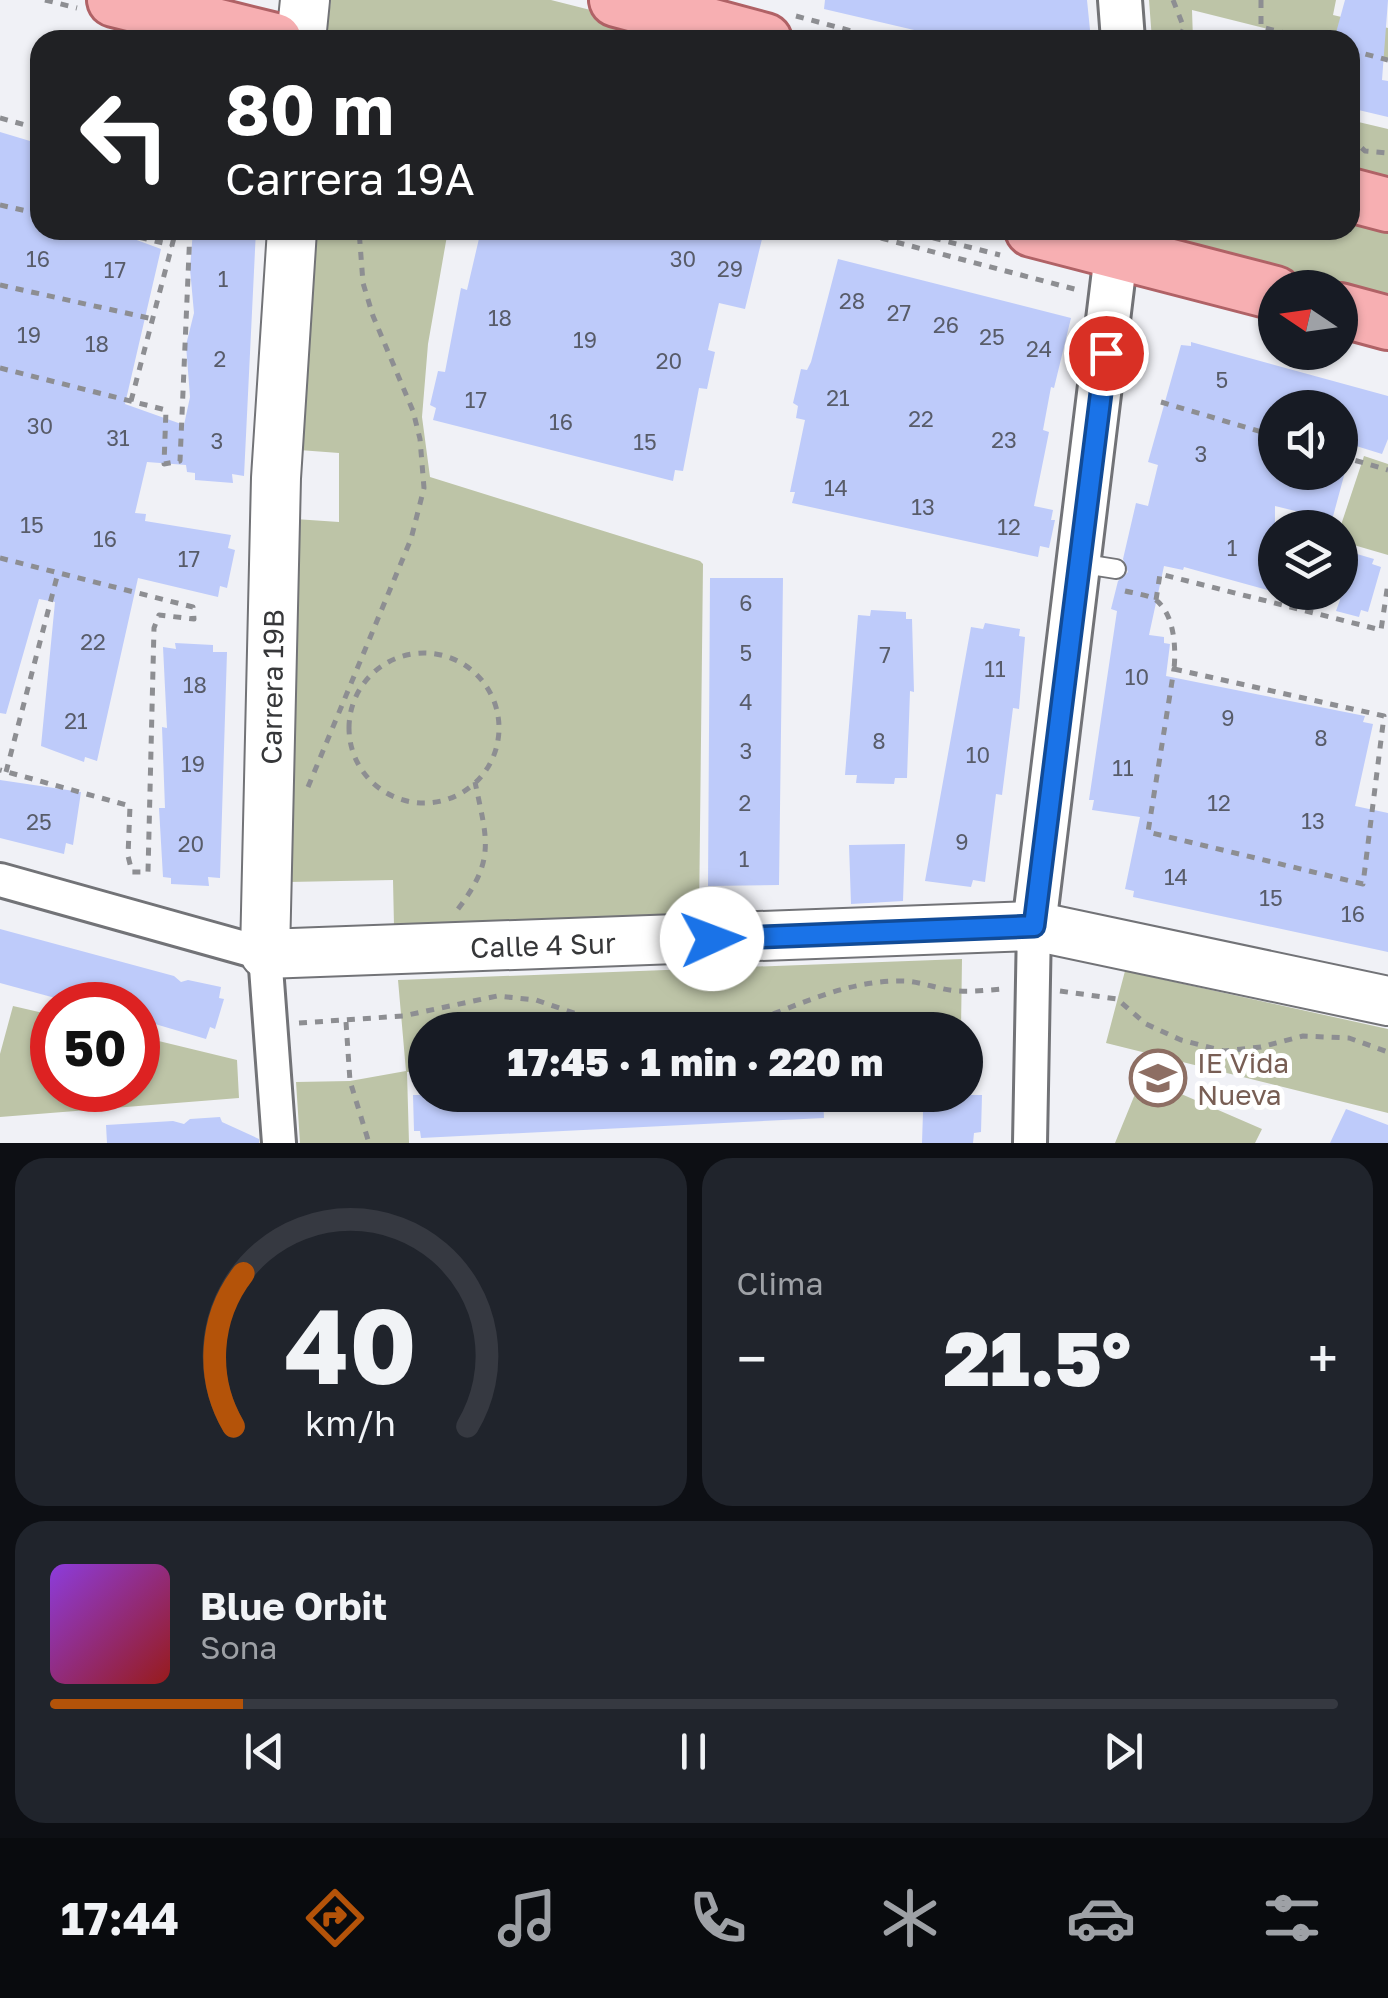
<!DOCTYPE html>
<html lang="es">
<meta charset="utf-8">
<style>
body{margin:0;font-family:"Golos Text",sans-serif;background:#20242c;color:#f1f3f6;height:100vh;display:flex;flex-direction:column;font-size:38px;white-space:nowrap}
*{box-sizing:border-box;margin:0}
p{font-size:32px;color:#9ea1a6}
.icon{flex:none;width:55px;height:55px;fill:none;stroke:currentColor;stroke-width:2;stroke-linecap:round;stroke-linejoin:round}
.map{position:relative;height:1143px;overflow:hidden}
.details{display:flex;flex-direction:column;gap:15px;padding:15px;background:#0d0f14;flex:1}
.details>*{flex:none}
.hud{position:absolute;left:30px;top:30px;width:1330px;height:210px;border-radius:30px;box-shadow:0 2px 8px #0004;background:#202124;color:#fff;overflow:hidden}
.needle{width:65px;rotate:283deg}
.buttons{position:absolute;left:1258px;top:270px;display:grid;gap:20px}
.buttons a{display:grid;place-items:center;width:100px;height:100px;border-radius:50%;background:#171b24;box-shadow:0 2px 8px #0004;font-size:50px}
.speed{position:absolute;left:30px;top:982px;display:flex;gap:20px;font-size:50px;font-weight:700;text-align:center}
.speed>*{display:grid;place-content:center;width:130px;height:130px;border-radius:50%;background:#171b24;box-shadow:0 2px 8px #0004;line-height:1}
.speed .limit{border:15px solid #d22;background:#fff;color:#111}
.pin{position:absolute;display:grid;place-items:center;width:85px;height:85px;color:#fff;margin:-42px;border:5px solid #fff;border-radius:50%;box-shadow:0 2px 10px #0007}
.me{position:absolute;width:110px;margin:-55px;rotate:88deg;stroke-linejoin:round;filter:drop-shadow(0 0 8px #0008)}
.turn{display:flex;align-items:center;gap:35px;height:210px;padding:0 30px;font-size:45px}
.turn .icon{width:130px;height:130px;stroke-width:2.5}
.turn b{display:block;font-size:70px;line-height:85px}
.big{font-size:75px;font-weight:800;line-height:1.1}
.details .card{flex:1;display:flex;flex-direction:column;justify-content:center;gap:15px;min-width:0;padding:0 35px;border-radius:30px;background:#20242c}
.details .dial{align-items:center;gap:0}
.dial svg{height:260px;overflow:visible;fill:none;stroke:#363941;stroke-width:7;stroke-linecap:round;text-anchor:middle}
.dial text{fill:#f1f3f6;stroke:none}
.song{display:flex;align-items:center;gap:30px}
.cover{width:120px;height:120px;border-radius:15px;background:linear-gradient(135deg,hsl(270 70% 55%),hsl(0 70% 35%))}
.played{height:10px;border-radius:5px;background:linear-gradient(90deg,#b45309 15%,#363941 15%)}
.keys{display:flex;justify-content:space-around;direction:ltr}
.heat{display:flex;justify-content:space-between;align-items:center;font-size:55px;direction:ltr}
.details .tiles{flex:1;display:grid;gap:15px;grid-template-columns:1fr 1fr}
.card:last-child{grid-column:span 2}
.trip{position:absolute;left:408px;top:1012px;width:575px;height:100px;border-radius:50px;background:#171b24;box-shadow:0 2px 8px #0004;font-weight:800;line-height:100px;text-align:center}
.tab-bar{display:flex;height:160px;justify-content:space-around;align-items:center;background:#090b0e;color:#9ea1a6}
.tab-bar .icon{width:70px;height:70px}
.tab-bar .active{color:#b45309}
.tab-bar b{font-size:45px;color:#f1f3f6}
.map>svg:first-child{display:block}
.green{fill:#bdc4a7}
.building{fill:#becbfa}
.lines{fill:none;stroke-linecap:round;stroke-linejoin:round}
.service-casing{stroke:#727377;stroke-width:22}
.minor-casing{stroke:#727377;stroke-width:38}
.tertiary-casing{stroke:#727377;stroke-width:48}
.secondary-casing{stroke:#727377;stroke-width:52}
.primary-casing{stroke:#b06266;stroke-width:58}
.path{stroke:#8d8e92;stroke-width:5;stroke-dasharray:8 8;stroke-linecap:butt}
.service{stroke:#fff;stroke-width:18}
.minor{stroke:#fff;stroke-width:32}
.tertiary{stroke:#fff;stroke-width:42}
.secondary{stroke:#fff;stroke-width:48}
.primary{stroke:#f7afb2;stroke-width:52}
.route-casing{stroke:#114b97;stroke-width:25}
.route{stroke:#1a73e8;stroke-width:18}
.labels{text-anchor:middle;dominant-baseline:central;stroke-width:10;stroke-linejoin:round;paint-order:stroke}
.number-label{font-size:22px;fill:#585c69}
.street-label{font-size:28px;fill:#363739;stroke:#fff}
.education-label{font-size:28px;fill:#785e54;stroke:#fff;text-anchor:start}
</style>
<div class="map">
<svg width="1388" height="1143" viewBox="0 0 1388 1143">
<rect width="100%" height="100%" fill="#f0f1f6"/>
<path class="green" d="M 331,0 L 551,0 L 709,40 L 343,40 L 327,29 Z
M 1149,0 L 1336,0 L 1333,15 L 1388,28 L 1388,60 L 1350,50 L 1350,40 L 1312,40 L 1192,10 L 1193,40 L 1152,40 Z
M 1350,120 L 1388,129 L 1388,181 L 1350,171 Z
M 1350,224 L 1388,233 L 1388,301 L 1179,245 L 1163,230 L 1350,230 Z
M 315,230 L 448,230 L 428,344 L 422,417 L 430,477 L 700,561 L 703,564 L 699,916 L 394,926 L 393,880 L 288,882 L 295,519 L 339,522 L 339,453 L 299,450 Z
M 1364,456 L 1388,464 L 1388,555 L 1340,541 L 1340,528 Z
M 962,959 L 961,1030 L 425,1030 L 425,1071 L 407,1072 L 409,1143 L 300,1143 L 296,1082 L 350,1081 L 406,1071 L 398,980 Z
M 1125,971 L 1388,1029 L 1388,1113 L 1106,1043 Z
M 13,1006 L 52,1015 L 52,1090 L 138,1090 L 138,1036 L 237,1060 L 239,1098 L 0,1117 L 0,1054 Z
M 1142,1077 L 1262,1129 L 1255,1143 L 1115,1143 Z"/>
<path class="building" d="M 825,0 L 1087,0 L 1091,40 L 957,40 L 824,9 Z
M 1345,0 L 1388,0 L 1382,80 L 1388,81 L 1388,117 L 1350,108 L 1350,40 L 1334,40 Z
M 0,132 L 40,144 L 40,230 L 72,230 L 88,236 L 134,239 L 161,249 L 125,404 L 184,425 L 190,397 L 186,345 L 194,313 L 190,269 L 193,230 L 256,230 L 244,476 L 232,474 L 233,483 L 195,480 L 195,473 L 187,472 L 186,465 L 147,462 L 135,513 L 146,514 L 145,521 L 231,535 L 228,548 L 235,550 L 227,588 L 220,586 L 218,597 L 138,578 L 97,761 L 85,757 L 84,762 L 41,746 L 55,602 L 39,599 L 6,714 L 0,713 Z
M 481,230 L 729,230 L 762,239 L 745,309 L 719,303 L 708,350 L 715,352 L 707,389 L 699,388 L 683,471 L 675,470 L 673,481 L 433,420 L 436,408 L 430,405 L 438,371 L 445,372 L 461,288 L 467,290 Z
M 838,259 L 1071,318 L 1054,388 L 1051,387 L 1043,430 L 1049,432 L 1034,506 L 1053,510 L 1051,520 L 1055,520 L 1049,548 L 1040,546 L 1038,557 L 792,503 L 795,492 L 790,492 L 805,420 L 796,418 L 798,406 L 793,403 L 801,369 L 807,370 L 811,362 Z
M 1191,342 L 1388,396 L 1388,439 L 1382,454 L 1340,441 L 1340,408 L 1275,408 L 1275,472 L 1345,472 L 1332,520 L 1275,506 L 1275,592 L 1184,567 L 1183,570 L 1164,566 L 1149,635 L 1164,637 L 1164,643 L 1170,644 L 1166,676 L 1365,716 L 1363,722 L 1373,724 L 1355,806 L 1388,813 L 1388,952 L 1133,897 L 1134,891 L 1125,889 L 1140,817 L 1092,810 L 1094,800 L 1089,800 L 1117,611 L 1111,609 L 1118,581 L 1128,572 L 1123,559 L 1136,503 L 1148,506 L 1158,465 L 1148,462 L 1181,345 L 1191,346 Z
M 1340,549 L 1374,559 L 1372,564 L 1381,567 L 1368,612 L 1361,610 L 1359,617 L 1336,611 L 1340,600 Z
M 710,578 L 783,578 L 779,885 L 708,886 Z
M 871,610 L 906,612 L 906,619 L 912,619 L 914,692 L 910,691 L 907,778 L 895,778 L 894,784 L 856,783 L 857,775 L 845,775 L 858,615 L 870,616 Z
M 985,623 L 1020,629 L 1019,636 L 1025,637 L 1019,709 L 1013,708 L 1002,795 L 996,794 L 985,882 L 973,880 L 971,887 L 925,881 L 971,627 L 983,629 Z
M 175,643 L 213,645 L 213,652 L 227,652 L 220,878 L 208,877 L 209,886 L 171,884 L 171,878 L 163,877 L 159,808 L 165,808 L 162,727 L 167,728 L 163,647 L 176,649 Z
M 0,780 L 81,792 L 73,845 L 66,843 L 64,854 L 0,838 Z
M 905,844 L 903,901 L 851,904 L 849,845 Z
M 0,929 L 174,976 L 181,982 L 188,980 L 221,987 L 219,998 L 224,999 L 215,1029 L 210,1027 L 206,1039 L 138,1019 L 138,1005 L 81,1005 L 0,983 Z
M 413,1095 L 823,1095 L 824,1118 L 421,1138 L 420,1131 L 414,1131 Z
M 930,1095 L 982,1095 L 981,1132 L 974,1133 L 973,1143 L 922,1143 L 923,1112 L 929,1112 Z
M 1346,1109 L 1388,1125 L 1388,1143 L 1330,1143 Z
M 220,1117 L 222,1122 L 259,1139 L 259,1143 L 107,1143 L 106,1125 L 173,1121 L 184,1124 L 190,1119 Z"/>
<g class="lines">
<g class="service-casing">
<path id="service" d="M 1078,563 L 1116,569"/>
</g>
<g class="minor-casing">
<path id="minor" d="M 0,880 L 265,954 L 279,1143
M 1030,1143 L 1034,926"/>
</g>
<g class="tertiary-casing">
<path id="tertiary" d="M 1120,0 L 1123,40
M 1034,926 L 1119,230"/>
</g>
<g class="secondary-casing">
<path id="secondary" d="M 301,40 L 305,0
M 292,230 L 276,478 L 265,954 L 1034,926 L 1388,1001"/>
</g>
<g class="primary-casing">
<path id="primary" d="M 114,0 L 275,40
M 616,0 L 765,40
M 1350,195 L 1388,205
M 1032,230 L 1275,293
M 1340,310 L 1388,323"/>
</g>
<path class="path" d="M 45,0 L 77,8
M 1173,0 L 1184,28 L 1178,40
M 1261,0 L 1261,27 L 1312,40
M 796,16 L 885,40
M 1350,50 L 1388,60
M 0,118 L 40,129
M 1350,137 L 1365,151 L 1388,153
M 0,205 L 40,214
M 108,230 L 172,245
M 850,230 L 1078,290
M 902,230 L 1000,255
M 0,285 L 153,319
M 0,368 L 166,410 L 164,464 L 180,461 L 190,230
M 131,401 L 176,230
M 1161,402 L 1275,436
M 1340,456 L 1388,470
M 0,558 L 193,607 L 194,619 L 159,615 L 154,628 L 148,872 L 132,872 L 128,856 L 130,806 L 0,770
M 1125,591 C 1133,593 1149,595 1156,600 C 1175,615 1176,649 1174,669
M 1156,600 L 1160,574 L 1381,630 L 1388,583
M349 728a75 75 0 1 1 150 0a75 75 0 1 1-150 0Z
M 1174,669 L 1384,716 L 1363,884 L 1148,832 Z
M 6,772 L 58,573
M 308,787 L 411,539 L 424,488 L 420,439 L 413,411 L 373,316 L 363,283 L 359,230
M 458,909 C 496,859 487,840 475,782
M 1060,991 L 1117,999 L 1146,1024 L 1181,1040 L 1224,1051 L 1261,1047 L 1303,1036 L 1349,1038 L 1388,1052
M 346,1022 L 350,1081 L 369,1143
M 299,1023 L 403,1016 L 497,996 L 536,1000 L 623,1030
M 728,1030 C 787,1012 842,979 905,981 C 923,982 940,990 958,991 C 973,992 989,990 1004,989"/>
<use href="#service" class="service"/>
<use href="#minor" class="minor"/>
<use href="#tertiary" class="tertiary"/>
<use href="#secondary" class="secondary"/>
<use href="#primary" class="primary"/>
</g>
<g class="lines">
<g class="route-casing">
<path id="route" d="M 712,939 L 1034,926 L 1106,353"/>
</g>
<use href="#route" class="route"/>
</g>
<defs>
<g id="school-ring" transform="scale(2.875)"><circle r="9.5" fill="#fff" stroke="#8d6e63" stroke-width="1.5"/><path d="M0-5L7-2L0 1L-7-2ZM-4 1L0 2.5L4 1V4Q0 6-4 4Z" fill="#8d6e63"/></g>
</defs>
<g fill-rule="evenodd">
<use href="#school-ring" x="1158" y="1078"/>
</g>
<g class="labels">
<g class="number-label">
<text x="38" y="258">16</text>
<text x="683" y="258">30</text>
<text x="730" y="268">29</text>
<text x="115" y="269">17</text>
<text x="223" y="278">1</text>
<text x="852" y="300">28</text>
<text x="899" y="312">27</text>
<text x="500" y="317">18</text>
<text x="946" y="324">26</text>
<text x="29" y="334">19</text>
<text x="992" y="336">25</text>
<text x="585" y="339">19</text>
<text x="97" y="343">18</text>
<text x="1039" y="348">24</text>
<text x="220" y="358">2</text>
<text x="669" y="360">20</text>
<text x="1222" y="379">5</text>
<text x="838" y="397">21</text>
<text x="476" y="399">17</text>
<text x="921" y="418">22</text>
<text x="561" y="421">16</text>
<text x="40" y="425">30</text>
<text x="118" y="437">31</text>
<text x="1004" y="439">23</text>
<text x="217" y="440">3</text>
<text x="645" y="441">15</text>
<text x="1201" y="453">3</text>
<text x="836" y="487">14</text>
<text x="923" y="506">13</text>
<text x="32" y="524">15</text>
<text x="1009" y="526">12</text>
<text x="105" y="538">16</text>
<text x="1232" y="547">1</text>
<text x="189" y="558">17</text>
<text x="746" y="602">6</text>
<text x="93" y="641">22</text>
<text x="746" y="652">5</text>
<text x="885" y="654">7</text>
<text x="995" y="668">11</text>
<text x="1137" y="676">10</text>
<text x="195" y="684">18</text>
<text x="746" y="701">4</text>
<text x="1228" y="717">9</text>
<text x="76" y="720">21</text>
<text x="1321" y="737">8</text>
<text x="879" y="740">8</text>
<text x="746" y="750">3</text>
<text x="978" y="754">10</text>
<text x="193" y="763">19</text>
<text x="1123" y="767">11</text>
<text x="745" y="802">2</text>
<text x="1219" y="802">12</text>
<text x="1313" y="820">13</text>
<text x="39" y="821">25</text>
<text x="962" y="841">9</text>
<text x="191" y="843">20</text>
<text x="744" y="858">1</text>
<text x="1176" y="876">14</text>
<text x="1271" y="897">15</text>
<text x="1353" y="913">16</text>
</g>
<g class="street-label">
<text transform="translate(272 687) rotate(-89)">Carrera 19B</text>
<text transform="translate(543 945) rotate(-2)">Calle 4 Sur</text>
</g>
<g class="education-label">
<text x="1197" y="1062">IE Vida<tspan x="1197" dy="32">Nueva</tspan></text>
</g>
</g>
</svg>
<div class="buttons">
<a><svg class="needle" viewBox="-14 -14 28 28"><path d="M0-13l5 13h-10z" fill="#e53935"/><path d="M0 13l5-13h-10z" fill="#9ea1a6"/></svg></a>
<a><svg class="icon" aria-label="sound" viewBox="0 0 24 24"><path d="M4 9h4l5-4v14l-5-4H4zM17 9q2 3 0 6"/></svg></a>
<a><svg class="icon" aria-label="layers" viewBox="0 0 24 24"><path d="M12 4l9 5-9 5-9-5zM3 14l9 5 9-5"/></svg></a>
</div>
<div class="speed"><div class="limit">50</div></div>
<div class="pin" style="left:1106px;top:353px;background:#d93025"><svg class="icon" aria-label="arrive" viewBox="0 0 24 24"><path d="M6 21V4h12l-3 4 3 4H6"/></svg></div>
<svg class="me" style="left:712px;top:939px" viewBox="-20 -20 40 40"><circle r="19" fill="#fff"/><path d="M0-13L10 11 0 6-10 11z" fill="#1a73e8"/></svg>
<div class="trip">17:45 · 1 min · 220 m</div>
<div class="hud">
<div class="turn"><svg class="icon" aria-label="left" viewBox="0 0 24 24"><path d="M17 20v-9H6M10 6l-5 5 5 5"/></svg><div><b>80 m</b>Carrera 19A</div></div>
</div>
</div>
<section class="details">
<div class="tiles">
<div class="card dial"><svg viewBox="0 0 100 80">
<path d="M14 69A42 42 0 1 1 86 69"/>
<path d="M14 69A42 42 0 0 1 17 22" stroke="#b45309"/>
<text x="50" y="56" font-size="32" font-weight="700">40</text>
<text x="50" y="72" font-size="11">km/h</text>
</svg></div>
<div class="card"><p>Clima</p>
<div class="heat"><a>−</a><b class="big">21.5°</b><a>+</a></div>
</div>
<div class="card">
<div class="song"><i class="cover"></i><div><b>Blue Orbit</b><p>Sona</p></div></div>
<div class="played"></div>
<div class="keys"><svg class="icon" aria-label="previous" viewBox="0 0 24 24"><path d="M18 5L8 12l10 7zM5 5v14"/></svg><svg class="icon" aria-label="pause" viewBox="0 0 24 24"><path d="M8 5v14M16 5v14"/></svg><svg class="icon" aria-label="next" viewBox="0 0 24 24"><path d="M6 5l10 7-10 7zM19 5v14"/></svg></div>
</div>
</div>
</section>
<nav class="tab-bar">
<b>17:44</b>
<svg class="icon active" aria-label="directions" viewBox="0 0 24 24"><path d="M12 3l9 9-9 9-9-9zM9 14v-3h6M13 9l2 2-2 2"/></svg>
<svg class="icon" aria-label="music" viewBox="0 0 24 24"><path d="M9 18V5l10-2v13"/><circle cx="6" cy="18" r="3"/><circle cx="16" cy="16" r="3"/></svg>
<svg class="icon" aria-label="phone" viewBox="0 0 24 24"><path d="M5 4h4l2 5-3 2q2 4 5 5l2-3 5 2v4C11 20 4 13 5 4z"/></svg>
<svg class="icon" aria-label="climate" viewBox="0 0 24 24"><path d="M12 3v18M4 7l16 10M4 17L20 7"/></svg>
<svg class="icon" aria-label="car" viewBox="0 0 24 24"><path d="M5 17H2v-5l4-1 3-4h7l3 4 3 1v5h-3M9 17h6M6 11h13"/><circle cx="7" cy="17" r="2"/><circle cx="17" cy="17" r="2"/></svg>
<svg class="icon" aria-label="filters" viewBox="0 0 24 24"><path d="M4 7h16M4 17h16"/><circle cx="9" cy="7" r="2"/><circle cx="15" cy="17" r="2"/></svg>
</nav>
